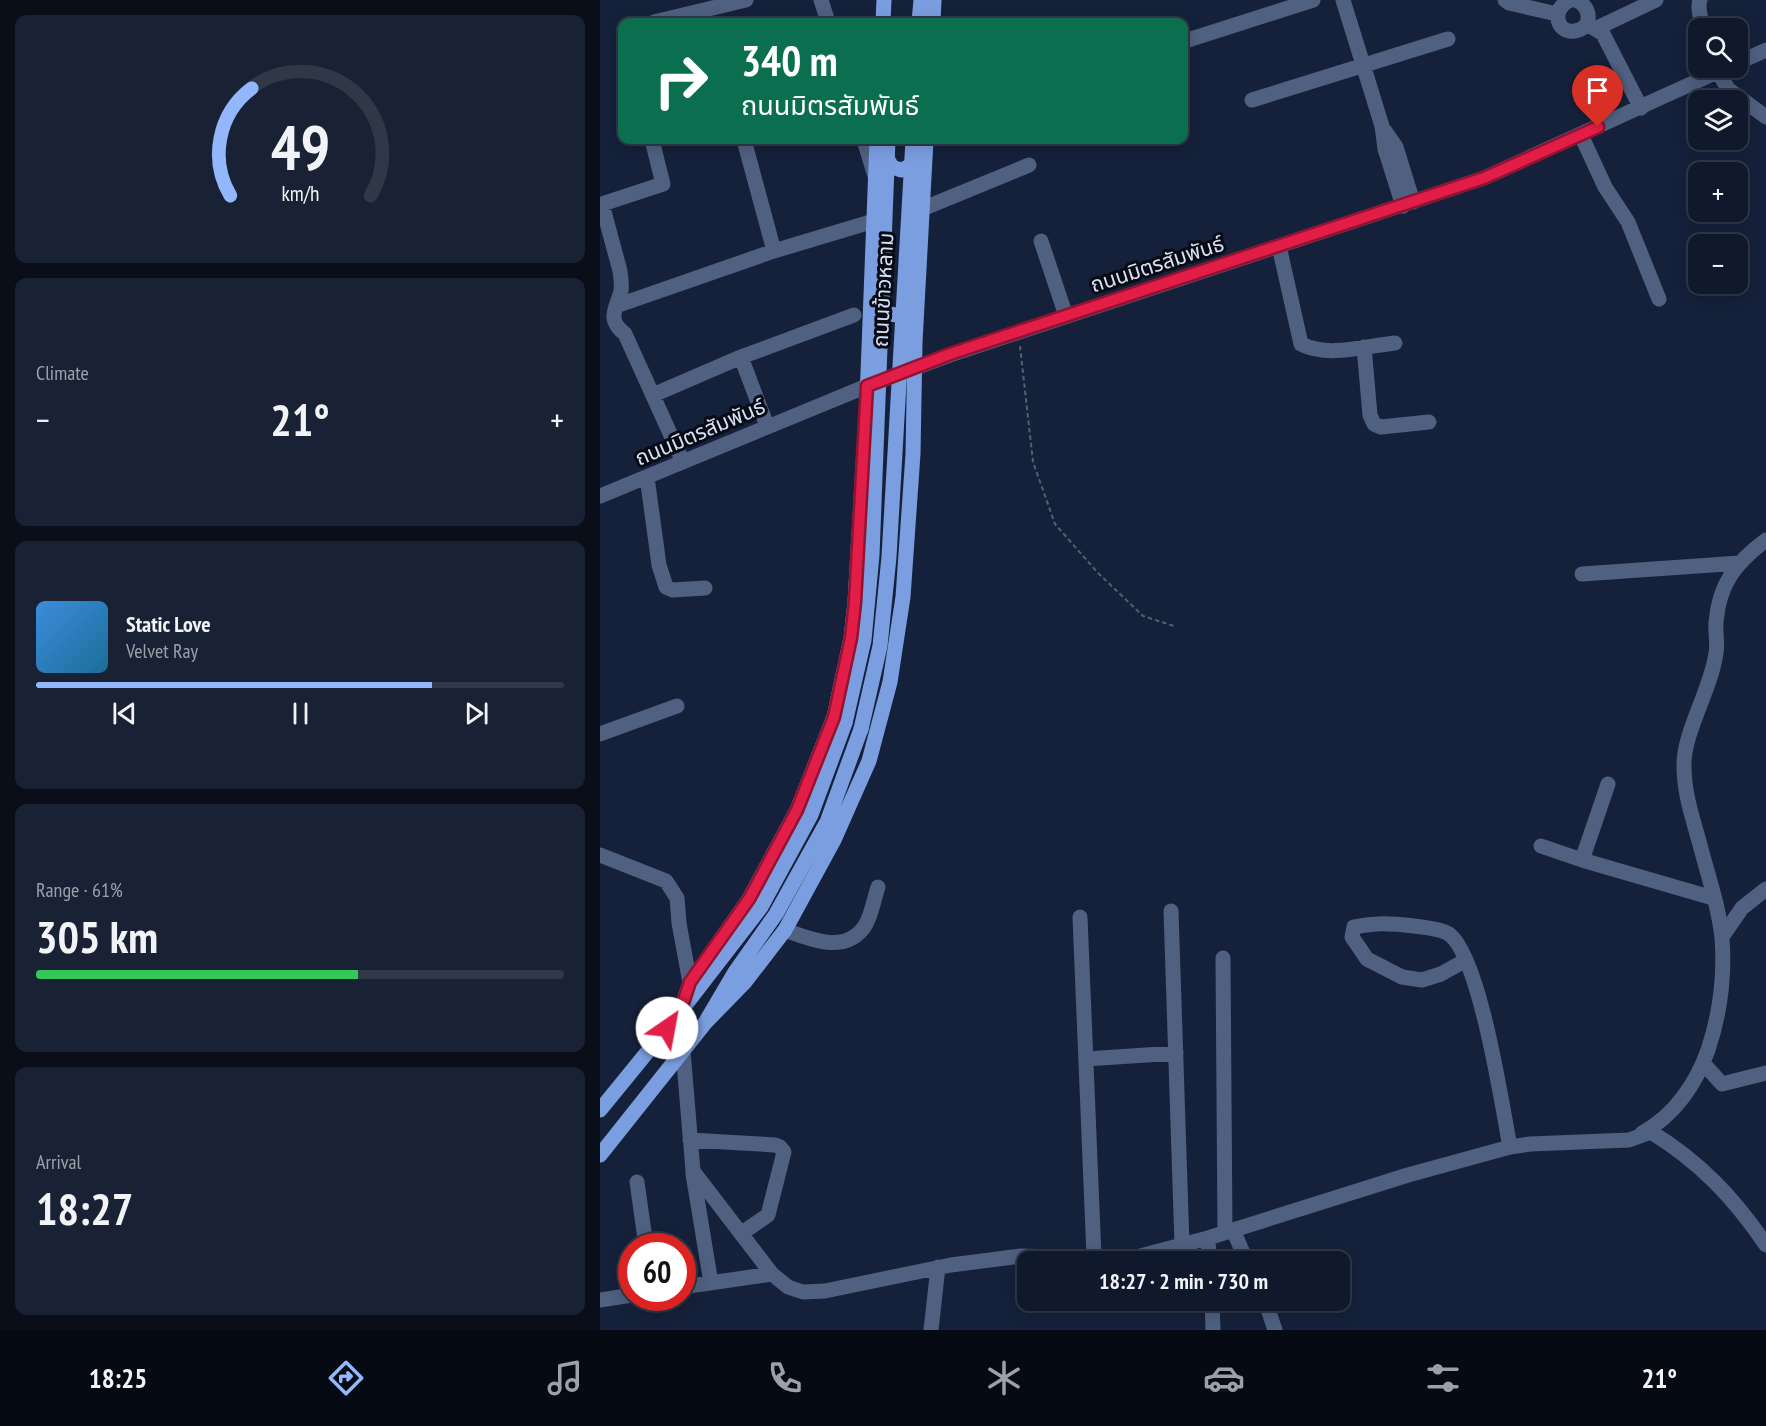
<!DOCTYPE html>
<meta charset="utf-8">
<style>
body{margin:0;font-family:"PT Sans Narrow","Noto Sans Thai",sans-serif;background:#192234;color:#f1f3f6;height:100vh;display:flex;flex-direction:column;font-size:22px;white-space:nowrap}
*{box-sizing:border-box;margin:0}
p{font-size:20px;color:#9ca0a9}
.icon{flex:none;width:33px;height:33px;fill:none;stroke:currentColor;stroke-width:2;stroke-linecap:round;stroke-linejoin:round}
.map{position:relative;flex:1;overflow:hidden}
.drawer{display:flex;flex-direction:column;gap:15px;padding:15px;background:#090e18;width:600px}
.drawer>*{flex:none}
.banner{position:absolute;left:18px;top:18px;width:570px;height:126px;border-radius:12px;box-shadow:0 3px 15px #0003,0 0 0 2px #303848;background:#0b6e4f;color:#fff;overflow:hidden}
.controls{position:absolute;left:1088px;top:18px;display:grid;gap:12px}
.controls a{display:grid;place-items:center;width:60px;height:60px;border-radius:12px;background:#10192c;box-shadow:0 3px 15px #0003,0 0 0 2px #303848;font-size:30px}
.speed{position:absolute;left:18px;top:1233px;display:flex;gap:12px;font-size:30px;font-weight:700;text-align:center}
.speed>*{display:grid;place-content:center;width:78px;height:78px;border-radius:50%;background:#10192c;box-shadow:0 3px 15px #0003,0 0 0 2px #303848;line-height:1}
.speed .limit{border:9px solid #d22;background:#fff;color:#111}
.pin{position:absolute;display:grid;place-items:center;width:51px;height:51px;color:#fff;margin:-62px -26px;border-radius:50% 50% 50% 0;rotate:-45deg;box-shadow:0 0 6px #0007}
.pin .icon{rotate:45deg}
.me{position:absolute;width:66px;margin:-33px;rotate:33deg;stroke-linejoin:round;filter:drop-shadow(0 0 4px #0008)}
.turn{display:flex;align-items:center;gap:21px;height:126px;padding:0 24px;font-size:27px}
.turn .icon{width:78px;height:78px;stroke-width:2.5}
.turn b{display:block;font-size:42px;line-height:51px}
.big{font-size:45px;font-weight:800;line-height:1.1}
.drawer .card{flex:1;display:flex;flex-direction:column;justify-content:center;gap:9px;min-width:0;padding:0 21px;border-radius:12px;background:#192234}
.drawer .dial{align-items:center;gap:0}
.dial svg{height:156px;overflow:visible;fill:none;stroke:#303848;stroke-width:7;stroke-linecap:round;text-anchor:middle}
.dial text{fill:#f1f3f6;stroke:none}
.song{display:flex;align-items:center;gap:18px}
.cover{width:72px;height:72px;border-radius:9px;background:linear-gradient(135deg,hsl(210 70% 55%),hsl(200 70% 35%))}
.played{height:6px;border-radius:3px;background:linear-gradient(90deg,#93b7fd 75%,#303848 75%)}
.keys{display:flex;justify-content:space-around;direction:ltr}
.heat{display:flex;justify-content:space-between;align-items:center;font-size:33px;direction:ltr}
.charge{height:9px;border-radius:4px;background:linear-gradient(90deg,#34c759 61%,#303848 0)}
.trip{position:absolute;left:417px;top:1251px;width:333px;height:60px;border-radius:12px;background:#10192c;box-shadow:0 3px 15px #0003,0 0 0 2px #303848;font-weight:800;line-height:60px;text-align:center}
.tab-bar{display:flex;height:96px;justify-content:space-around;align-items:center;background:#060a12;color:#9ca0a9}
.tab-bar .icon{width:42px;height:42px}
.tab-bar .on{color:#93b7fd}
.tab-bar b{font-size:27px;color:#f1f3f6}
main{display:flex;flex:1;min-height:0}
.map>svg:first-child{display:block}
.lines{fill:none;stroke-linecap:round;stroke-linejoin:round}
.path{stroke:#545f75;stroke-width:2;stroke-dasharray:4.5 3;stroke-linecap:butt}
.minor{stroke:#4f6080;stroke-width:15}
.major{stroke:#7b9ee0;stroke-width:15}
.major-bridge{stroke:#7b9ee0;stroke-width:15}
.route-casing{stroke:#92132f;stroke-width:15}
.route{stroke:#e11d48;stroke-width:10}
.labels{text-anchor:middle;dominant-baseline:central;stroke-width:6;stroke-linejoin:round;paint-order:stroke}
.street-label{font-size:21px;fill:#d9e2f3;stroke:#060b16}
</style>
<main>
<section class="drawer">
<div class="card dial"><svg viewBox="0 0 100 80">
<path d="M14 69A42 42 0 1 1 86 69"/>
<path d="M14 69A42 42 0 0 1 25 14" stroke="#93b7fd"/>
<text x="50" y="56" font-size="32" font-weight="700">49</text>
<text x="50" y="72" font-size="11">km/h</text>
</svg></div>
<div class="card"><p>Climate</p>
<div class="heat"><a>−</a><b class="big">21°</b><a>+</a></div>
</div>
<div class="card">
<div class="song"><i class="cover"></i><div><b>Static Love</b><p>Velvet Ray</p></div></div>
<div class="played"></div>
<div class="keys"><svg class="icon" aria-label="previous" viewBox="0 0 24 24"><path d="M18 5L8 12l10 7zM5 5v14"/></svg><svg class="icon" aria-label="pause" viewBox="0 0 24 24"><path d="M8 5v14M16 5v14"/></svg><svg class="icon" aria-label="next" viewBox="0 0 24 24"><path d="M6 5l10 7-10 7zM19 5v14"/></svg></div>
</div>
<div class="card"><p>Range · 61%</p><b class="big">305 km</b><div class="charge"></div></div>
<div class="card"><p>Arrival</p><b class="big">18:27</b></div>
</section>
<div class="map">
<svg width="1166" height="1330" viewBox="0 0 1166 1330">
<rect width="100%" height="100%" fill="#15213a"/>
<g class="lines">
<path class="path" d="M 420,346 L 433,462 L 455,524 L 498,573 L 543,616 L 574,626"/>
<path class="minor" d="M 221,0 L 228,22
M 743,0 L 782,126 L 785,149 L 803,206
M 905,0 L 909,3 L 957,14
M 971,0 C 951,7 955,34 975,31 C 994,28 991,6 976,0
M 1100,0 C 1097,9 1101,20 1104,28
M 54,22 L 146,0
M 987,24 L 1003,34 L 1041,108
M 995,29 L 1056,0
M 588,40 L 713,0
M 1137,63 L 1166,50
M 1116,68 L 1128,89 L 1166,117
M 652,100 L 848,39
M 785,131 L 796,147 L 813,202
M 981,135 L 1005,187 L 1028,222 L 1059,299
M 52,140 L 63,184 L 2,204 L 20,271 C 21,278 22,284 21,291 C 16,310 6,319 25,334 L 83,462
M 144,140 L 174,251
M 264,140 L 275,176
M 322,209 L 429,165
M 441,241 L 466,316
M 679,246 L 701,344 C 728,358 766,346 795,343
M 16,306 L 174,251 L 274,221
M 764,347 L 770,415 L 774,424 L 781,427 L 829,422
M 141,357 L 167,426
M 53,395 L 141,357 L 254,315
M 47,477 L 59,565 L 66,587 L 73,590 L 105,588
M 0,496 L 267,386 L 350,355 L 884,178 L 1126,68
M 982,574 L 1140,563
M 0,734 L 77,706
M 941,846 L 982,860 L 1113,898
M 0,855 L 66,881 L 77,898 L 79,923 L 90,983
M 982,860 L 1008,784
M 571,911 L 582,1245
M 480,917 L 494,1257
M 185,930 C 211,940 248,955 266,924 C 272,913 274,899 278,887
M 1122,937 L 1142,908 L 1166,889
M 623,958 L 625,1232
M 866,960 L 841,974 L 822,980 L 802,977 L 767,959 L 752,937 L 754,927 C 762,926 769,924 777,924 C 790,923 839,927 849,934 C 880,957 902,1105 910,1147
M 83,1051 L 93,1171 L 172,1274 L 188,1287 L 203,1292 L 225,1291 L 351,1265 L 421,1256 L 529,1259 L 608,1238 L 808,1175 L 910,1147 L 930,1144 L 1029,1140 L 1051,1132 C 1100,1162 1134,1198 1166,1245
M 486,1059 L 576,1053
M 1103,1063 L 1122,1084 L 1166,1073
M 1042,1133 C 1074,1116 1096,1084 1108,1050 C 1120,1014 1125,977 1122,938 C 1119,906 1107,873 1099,841 C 1092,816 1084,793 1084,766 C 1083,733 1111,690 1116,653 C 1118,643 1115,632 1116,622 C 1119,584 1136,562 1166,540
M 90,1140 L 175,1145 L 180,1147 L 184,1152 L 168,1215 L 142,1233
M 93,1174 L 111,1283
M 37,1182 L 46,1246
M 633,1230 L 647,1262
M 608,1238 L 609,1262
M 82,1287 L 172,1274
M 0,1300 L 32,1295
M 612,1300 L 613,1330
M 665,1300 L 675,1330
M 331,1330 L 338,1267"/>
<path class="major" d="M 283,22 L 284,0
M 319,22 L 321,0
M 333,22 L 334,0
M 284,153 L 292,167 L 301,170 L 311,166 L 318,157
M 277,297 C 285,316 297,322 311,304
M 80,1012 L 90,983 L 149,899 L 197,810 L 234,717 L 251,638 L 255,602 L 267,399 L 277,140
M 105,1023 L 145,982 L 185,930 L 234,840 L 269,761 L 290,682 L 303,597 L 313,454 L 315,342 L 326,140
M 0,1110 L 80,1012 L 161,907 L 211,815 L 245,723
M 0,1155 L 105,1023 L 135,972 L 176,914 L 227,822 L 261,729"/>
<path class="major-bridge" d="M 245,723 L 264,640 L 272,555 L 288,140
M 261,729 L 280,646 L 289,557 L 313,140"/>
</g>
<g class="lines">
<g class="route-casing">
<path id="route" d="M 67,1028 L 80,1012 L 90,982 L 149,899 L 197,810 L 234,717 L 251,638 L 255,602 L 267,386 L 350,354 L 884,178 L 998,127"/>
</g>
<use href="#route" class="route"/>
</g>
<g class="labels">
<g class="street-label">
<text transform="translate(557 264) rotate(-18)">ถนนมิตรสัมพันธ์</text>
<text transform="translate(283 290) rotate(-87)">ถนนข้าวหลาม</text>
<text transform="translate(100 432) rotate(-23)">ถนนมิตรสัมพันธ์</text>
</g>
</g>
</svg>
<div class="controls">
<a><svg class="icon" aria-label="search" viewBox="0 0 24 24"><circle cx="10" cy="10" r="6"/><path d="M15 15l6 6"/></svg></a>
<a><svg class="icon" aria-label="layers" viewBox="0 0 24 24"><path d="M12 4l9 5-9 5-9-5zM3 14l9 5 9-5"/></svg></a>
<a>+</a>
<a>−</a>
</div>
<div class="speed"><div class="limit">60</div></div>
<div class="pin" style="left:998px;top:127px;background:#d93025"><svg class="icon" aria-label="arrive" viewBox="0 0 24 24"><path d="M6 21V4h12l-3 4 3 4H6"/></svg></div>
<svg class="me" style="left:67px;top:1028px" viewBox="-20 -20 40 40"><circle r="19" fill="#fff"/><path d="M0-13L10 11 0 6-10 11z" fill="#e11d48"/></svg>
<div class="trip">18:27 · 2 min · 730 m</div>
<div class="banner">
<div class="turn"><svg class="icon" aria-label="right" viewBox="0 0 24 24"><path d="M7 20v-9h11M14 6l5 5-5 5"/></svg><div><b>340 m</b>ถนนมิตรสัมพันธ์</div></div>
</div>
</div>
</main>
<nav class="tab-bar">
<b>18:25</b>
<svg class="icon on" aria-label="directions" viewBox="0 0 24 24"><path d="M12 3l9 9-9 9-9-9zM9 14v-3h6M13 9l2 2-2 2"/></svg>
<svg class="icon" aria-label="music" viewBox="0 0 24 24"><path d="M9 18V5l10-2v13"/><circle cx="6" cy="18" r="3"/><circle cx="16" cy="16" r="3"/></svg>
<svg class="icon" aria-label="phone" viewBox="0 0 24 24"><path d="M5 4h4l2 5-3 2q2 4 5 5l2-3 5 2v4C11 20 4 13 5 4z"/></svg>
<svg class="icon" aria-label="climate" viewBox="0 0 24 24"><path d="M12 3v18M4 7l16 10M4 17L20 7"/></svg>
<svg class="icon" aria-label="car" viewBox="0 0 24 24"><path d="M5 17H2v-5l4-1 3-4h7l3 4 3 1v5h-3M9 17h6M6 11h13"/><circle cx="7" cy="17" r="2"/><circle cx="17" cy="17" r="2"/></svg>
<svg class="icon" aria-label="filters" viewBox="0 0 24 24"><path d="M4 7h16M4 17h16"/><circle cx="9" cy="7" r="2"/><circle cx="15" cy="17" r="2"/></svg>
<b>21°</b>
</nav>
